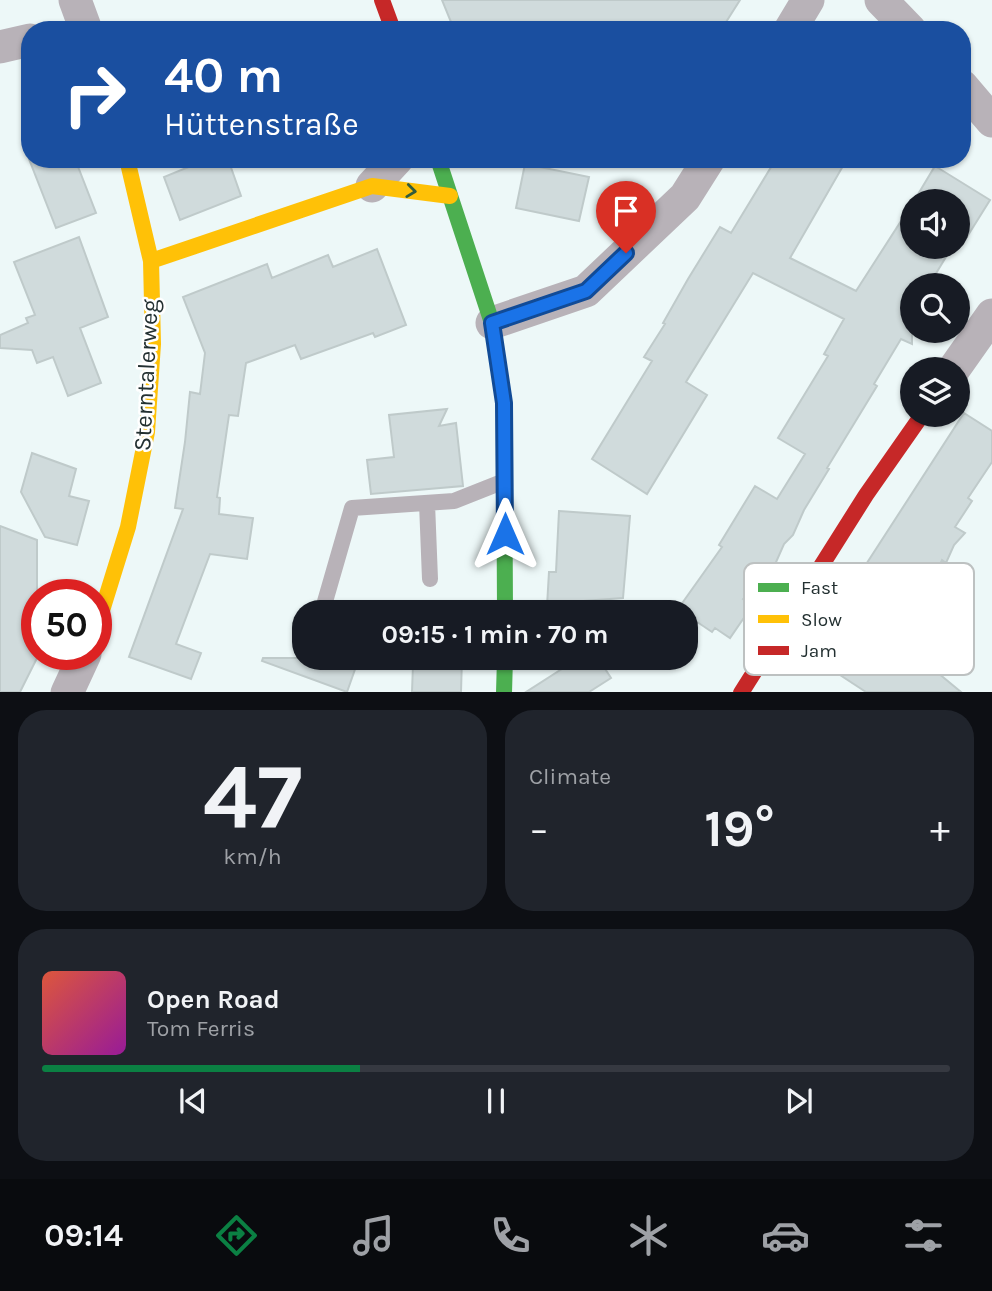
<!DOCTYPE html>
<meta charset="utf-8">
<style>
body{margin:0;font-family:Karla,sans-serif;background:#20242c;color:#f1f3f6;height:100vh;display:flex;flex-direction:column;font-size:26px;white-space:nowrap}
*{box-sizing:border-box;margin:0}
p{font-size:23px;color:#9ea1a6}
.icon{flex:none;width:38px;height:38px;fill:none;stroke:currentColor;stroke-width:2;stroke-linecap:round;stroke-linejoin:round}
.map{position:relative;height:692px;overflow:hidden}
.drawer{display:flex;flex-direction:column;gap:18px;padding:18px;background:#0d0f14;flex:1}
.drawer>*{flex:none}
.top-card{position:absolute;left:21px;top:21px;width:950px;height:147px;border-radius:28px;box-shadow:0 2px 5px #0004;background:#1a4fa0;color:#fff;overflow:hidden}
.controls{position:absolute;left:900px;top:189px;display:grid;gap:14px}
.controls a{display:grid;place-items:center;width:70px;height:70px;border-radius:50%;background:#171b24;box-shadow:0 2px 5px #0004;font-size:35px}
.speed{position:absolute;left:21px;top:579px;display:flex;gap:14px;font-size:35px;font-weight:700;text-align:center}
.speed>*{display:grid;place-content:center;width:91px;height:91px;border-radius:50%;background:#171b24;box-shadow:0 2px 5px #0004;line-height:1}
.speed .limit{border:10px solid #d22;background:#fff;color:#111}
.pin{position:absolute;display:grid;place-items:center;width:60px;height:60px;color:#fff;margin:-72px -30px;border-radius:50% 50% 50% 0;rotate:-45deg;box-shadow:0 0 7px #0007}
.pin .icon{rotate:45deg}
.me{position:absolute;width:77px;margin:-38px;rotate:0deg;stroke-linejoin:round;filter:drop-shadow(0 0 5px #0008)}
.turn{display:flex;align-items:center;gap:24px;height:147px;padding:0 28px;font-size:32px}
.turn .icon{width:91px;height:91px;stroke-width:2.5}
.turn b{display:block;font-size:49px;line-height:60px}
.big{font-size:52px;font-weight:700;line-height:1.1}
.drawer .card{flex:1;display:flex;flex-direction:column;justify-content:center;gap:10px;min-width:0;padding:0 24px;border-radius:28px;background:#20242c}
.drawer .dial{align-items:center;gap:0}
.dial b{font-size:91px;line-height:1}
.song{display:flex;align-items:center;gap:21px}
.cover{width:84px;height:84px;border-radius:10px;background:linear-gradient(135deg,hsl(10 70% 55%),hsl(300 70% 35%))}
.played{height:7px;border-radius:4px;background:linear-gradient(90deg,#0b8043 35%,#363941 35%)}
.keys{display:flex;justify-content:space-around;direction:ltr}
.heat{display:flex;justify-content:space-between;align-items:center;font-size:38px;direction:ltr}
.drawer .tiles{flex:1;display:grid;gap:18px;grid-template-columns:1fr 1fr}
.card:last-child{grid-column:span 2}
.trip{position:absolute;left:292px;top:600px;width:406px;height:70px;border-radius:28px;background:#171b24;box-shadow:0 2px 5px #0004;font-weight:700;line-height:70px;text-align:center}
.menu{display:flex;height:112px;justify-content:space-around;align-items:center;background:#090b0e;color:#9ea1a6}
.menu .icon{width:49px;height:49px}
.menu .selected{color:#0b8043}
.menu b{font-size:32px;color:#f1f3f6}
.map>svg:first-child{display:block}
.building{fill:#d0dbdc;stroke:#bfcaca;stroke-width:2}
.lines{fill:none;stroke-linecap:round;stroke-linejoin:round}
.lane{stroke:#b8b2b8;stroke-width:16}
.street{stroke:#b8b2b8;stroke-width:33}
.fast{stroke:#4caf50;stroke-width:16}
.slow{stroke:#ffc107;stroke-width:16}
.jam{stroke:#c62828;stroke-width:16}
.oneway{stroke:#315c3c}
.route-casing{stroke:#114b97;stroke-width:18}
.route{stroke:#1a73e8;stroke-width:12}
.labels{text-anchor:middle;dominant-baseline:central;stroke-width:5;stroke-linejoin:round;paint-order:stroke}
.street-label{font-size:24px;fill:#233031;stroke:#fff}
.key{fill:#fff;stroke:#bdc1c1;stroke-width:2}
.key-label{font-size:19px;fill:#233031}
</style>
<div class="map">
<svg width="992" height="693" viewBox="0 0 992 693">
<rect width="100%" height="100%" fill="#edf8f8"/>
<path class="building" d="M 442,0 L 740,0 L 721,30 L 467,30 L 466,27 L 453,27 Z
M 29,159 L 75,159 L 96,213 L 56,228 Z
M 208,159 L 228,159 L 241,196 L 180,220 L 164,177 Z
M 776,159 L 847,159 L 790,258 L 856,291 L 912,204 L 912,247 L 952,247 L 929,285 L 912,285 L 912,344 L 901,339 L 874,384 L 877,386 L 827,468 L 829,469 L 804,510 L 793,535 L 784,544 L 773,569 L 770,569 L 743,599 L 752,606 L 730,638 L 715,628 L 712,632 L 678,609 L 722,547 L 719,545 L 755,486 L 777,499 L 805,454 L 778,438 L 828,356 L 824,354 L 844,319 L 753,273 L 686,382 L 707,395 L 647,494 L 592,459 L 652,361 L 644,357 L 665,324 L 663,323 L 688,279 L 720,227 L 731,233 Z
M 525,164 L 589,177 L 579,221 L 516,208 Z
M 935,166 L 990,200 L 962,245 L 957,242 L 957,201 L 914,201 Z
M 79,237 L 108,317 L 80,328 L 101,383 L 68,396 L 53,357 L 37,363 L 32,350 L 0,348 L 0,335 L 28,323 L 26,318 L 35,315 L 14,262 Z
M 377,249 L 406,325 L 375,337 L 373,333 L 301,359 L 295,345 L 246,363 L 238,416 L 229,415 L 217,497 L 220,498 L 219,514 L 253,518 L 247,559 L 210,554 L 176,644 L 201,653 L 191,679 L 129,657 L 183,509 L 175,508 L 185,442 L 190,392 L 200,394 L 205,353 L 183,297 L 267,264 L 272,278 L 328,255 L 333,267 Z
M 447,409 L 439,426 L 456,423 L 463,486 L 371,494 L 367,460 L 394,457 L 389,415 Z
M 964,413 L 992,431 L 992,462 L 968,498 L 972,501 L 955,527 L 965,533 L 954,545 L 946,563 L 942,560 L 914,621 L 941,640 L 926,663 L 961,692 L 866,692 L 808,654 Z
M 32,453 L 76,469 L 69,496 L 89,501 L 77,545 L 45,537 L 21,492 Z
M 559,511 L 630,516 L 623,598 L 584,601 L 584,606 L 547,606 L 549,572 L 556,572 Z
M 0,526 L 37,540 L 37,658 L 20,692 L 0,692 Z
M 263,658 L 359,658 L 347,692 L 262,661 Z
M 430,658 L 462,658 L 461,692 L 412,692 L 413,665 L 430,665 Z
M 579,658 L 598,658 L 611,678 L 589,692 L 526,692 Z"/>
<g class="lines">
<path class="lane" d="M 427,503 L 430,579
M 322,612 L 352,508 L 454,501 L 502,482"/>
<path class="street" d="M 75,0 L 86,30
M 881,0 L 910,30
M 790,30 L 808,0
M 0,47 L 30,40
M 962,86 L 992,121
M 372,186 L 397,159
M 492,323 L 586,291 L 685,197 L 709,159
M 954,369 L 992,315
M 67,693 L 85,654"/>
<path class="fast" d="M 438,159 L 492,323 L 504,403 L 505,612
M 504,693 L 505,658"/>
<path class="slow" d="M 151,261 L 372,186 L 450,196
M 96,630 L 128,527 L 147,432 L 153,344 L 151,261 L 127,159"/>
<path class="jam" d="M 382,0 L 393,30
M 741,693 L 866,495 L 922,415"/>
</g>
<defs><path id="oneway-chevron" d="M-2-3.5L2.5 0L-2 3.5" fill="none" stroke-width="1.6" stroke-linecap="round" stroke-linejoin="round" transform="scale(1.75)"/></defs>
<use class="oneway" href="#oneway-chevron" transform="translate(411 191) rotate(7)"/>
<g class="lines">
<g class="route-casing">
<path id="route" d="M 505,534 L 504,403 L 492,323 L 586,291 L 626,253"/>
</g>
<use href="#route" class="route"/>
</g>
<g class="labels">
<g class="street-label">
<text transform="translate(146 375) rotate(-87)">Sterntalerweg</text>
</g>
</g>
<rect x="744" y="563" width="230" height="112" rx="10" class="key"/>
<rect x="758" y="583" width="31" height="9" fill="#4caf50"/>
<rect x="758" y="615" width="31" height="8" fill="#ffc107"/>
<rect x="758" y="646" width="31" height="9" fill="#c62828"/>
<g class="key-label">
<text x="801" y="594">Fast</text>
<text x="801" y="626">Slow</text>
<text x="801" y="657">Jam</text>
</g>
</svg>
<div class="controls">
<a><svg class="icon" aria-label="sound" viewBox="0 0 24 24"><path d="M4 9h4l5-4v14l-5-4H4zM17 9q2 3 0 6"/></svg></a>
<a><svg class="icon" aria-label="search" viewBox="0 0 24 24"><circle cx="10" cy="10" r="6"/><path d="M15 15l6 6"/></svg></a>
<a><svg class="icon" aria-label="layers" viewBox="0 0 24 24"><path d="M12 4l9 5-9 5-9-5zM3 14l9 5 9-5"/></svg></a>
</div>
<div class="speed"><div class="limit">50</div></div>
<div class="pin" style="left:626px;top:253px;background:#d93025"><svg class="icon" aria-label="arrive" viewBox="0 0 24 24"><path d="M6 21V4h12l-3 4 3 4H6"/></svg></div>
<svg class="me" style="left:505px;top:534px" viewBox="-20 -20 40 40"><path d="M0-17L14 15 0 8-14 15z" fill="#1a73e8" stroke="#fff" stroke-width="4"/></svg>
<div class="trip">09:15 · 1 min · 70 m</div>
<div class="top-card">
<div class="turn"><svg class="icon" aria-label="right" viewBox="0 0 24 24"><path d="M7 20v-9h11M14 6l5 5-5 5"/></svg><div><b>40 m</b>Hüttenstraße</div></div>
</div>
</div>
<section class="drawer">
<div class="tiles">
<div class="card dial"><b>47</b><p>km/h</p></div>
<div class="card"><p>Climate</p>
<div class="heat"><a>−</a><b class="big">19°</b><a>+</a></div>
</div>
<div class="card">
<div class="song"><i class="cover"></i><div><b>Open Road</b><p>Tom Ferris</p></div></div>
<div class="played"></div>
<div class="keys"><svg class="icon" aria-label="previous" viewBox="0 0 24 24"><path d="M18 5L8 12l10 7zM5 5v14"/></svg><svg class="icon" aria-label="pause" viewBox="0 0 24 24"><path d="M8 5v14M16 5v14"/></svg><svg class="icon" aria-label="next" viewBox="0 0 24 24"><path d="M6 5l10 7-10 7zM19 5v14"/></svg></div>
</div>
</div>
</section>
<nav class="menu">
<b>09:14</b>
<svg class="icon selected" aria-label="directions" viewBox="0 0 24 24"><path d="M12 3l9 9-9 9-9-9zM9 14v-3h6M13 9l2 2-2 2"/></svg>
<svg class="icon" aria-label="music" viewBox="0 0 24 24"><path d="M9 18V5l10-2v13"/><circle cx="6" cy="18" r="3"/><circle cx="16" cy="16" r="3"/></svg>
<svg class="icon" aria-label="phone" viewBox="0 0 24 24"><path d="M5 4h4l2 5-3 2q2 4 5 5l2-3 5 2v4C11 20 4 13 5 4z"/></svg>
<svg class="icon" aria-label="climate" viewBox="0 0 24 24"><path d="M12 3v18M4 7l16 10M4 17L20 7"/></svg>
<svg class="icon" aria-label="car" viewBox="0 0 24 24"><path d="M5 17H2v-5l4-1 3-4h7l3 4 3 1v5h-3M9 17h6M6 11h13"/><circle cx="7" cy="17" r="2"/><circle cx="17" cy="17" r="2"/></svg>
<svg class="icon" aria-label="filters" viewBox="0 0 24 24"><path d="M4 7h16M4 17h16"/><circle cx="9" cy="7" r="2"/><circle cx="15" cy="17" r="2"/></svg>
</nav>
